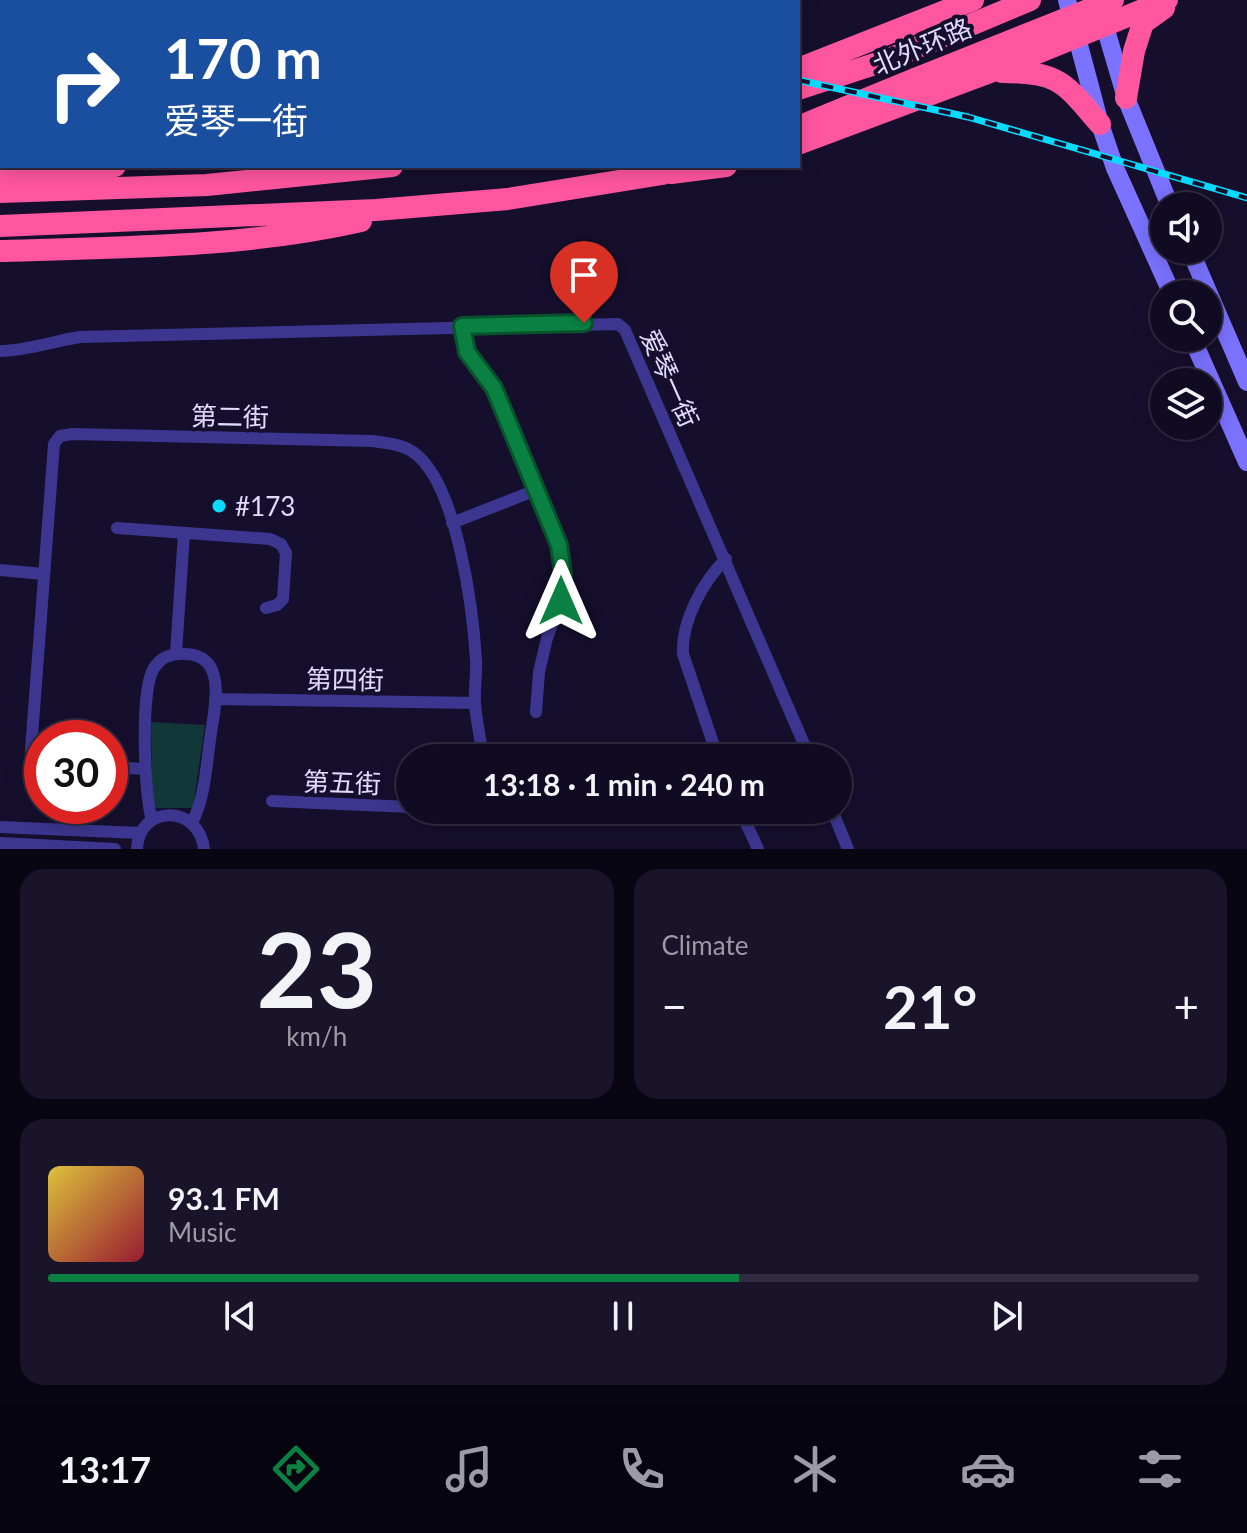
<!DOCTYPE html>
<meta charset="utf-8">
<style>
body{margin:0;font-family:Lato,"Noto Sans SC",sans-serif;background:#19142a;color:#f1f3f6;height:100vh;display:flex;flex-direction:column;font-size:30px;white-space:nowrap}
*{box-sizing:border-box;margin:0}
p{font-size:26px;color:#9c9ba5}
.icon{flex:none;width:44px;height:44px;fill:none;stroke:currentColor;stroke-width:2;stroke-linecap:round;stroke-linejoin:round}
.map{position:relative;height:849px;overflow:hidden}
.side{display:flex;flex-direction:column;gap:20px;padding:20px;background:#090613;flex:1}
.side>*{flex:none}
.banner{position:absolute;left:0px;top:0px;width:800px;height:168px;box-shadow:0 4px 20px #0003,0 0 0 2px #302b40;background:#1a4fa0;color:#fff;overflow:hidden}
.buttons{position:absolute;left:1150px;top:192px;display:grid;gap:16px}
.buttons a{display:grid;place-items:center;width:72px;height:72px;border-radius:50%;background:#100b22;box-shadow:0 4px 20px #0003,0 0 0 2px #302b40;font-size:40px}
.speed{position:absolute;left:24px;top:720px;display:flex;gap:16px;font-size:40px;font-weight:700;text-align:center}
.speed>*{display:grid;place-content:center;width:104px;height:104px;border-radius:50%;background:#100b22;box-shadow:0 4px 20px #0003,0 0 0 2px #302b40;line-height:1}
.speed .limit{border:12px solid #d22;background:#fff;color:#111}
.pin{position:absolute;display:grid;place-items:center;width:68px;height:68px;color:#fff;margin:-82px -34px;border-radius:50% 50% 50% 0;rotate:-45deg;box-shadow:0 0 8px #0007}
.pin .icon{rotate:45deg}
.me{position:absolute;width:88px;margin:-44px;rotate:0deg;stroke-linejoin:round;filter:drop-shadow(0 0 6px #0008)}
.turn{display:flex;align-items:center;gap:28px;height:168px;padding:0 32px;font-size:36px}
.turn .icon{width:104px;height:104px;stroke-width:2.5}
.turn b{display:block;font-size:56px;line-height:68px}
.big{font-size:60px;font-weight:700;line-height:1.1}
.side .tile{flex:1;display:flex;flex-direction:column;justify-content:center;gap:12px;min-width:0;padding:0 28px;border-radius:24px;background:#19142a}
.side .dial{align-items:center;gap:0}
.dial b{font-size:104px;line-height:1}
.song{display:flex;align-items:center;gap:24px}
.cover{width:96px;height:96px;border-radius:12px;background:linear-gradient(135deg,hsl(50 70% 55%),hsl(350 70% 35%))}
.played{height:8px;border-radius:4px;background:linear-gradient(90deg,#0b8043 60%,#302b40 60%)}
.keys{display:flex;justify-content:space-around;direction:ltr}
.heat{display:flex;justify-content:space-between;align-items:center;font-size:44px;direction:ltr}
.side .tiles{flex:1;display:grid;gap:20px;grid-template-columns:1fr 1fr}
.tile:last-child{grid-column:span 2}
.trip{position:absolute;left:396px;top:744px;width:456px;height:80px;border-radius:40px;background:#100b22;box-shadow:0 4px 20px #0003,0 0 0 2px #302b40;font-weight:700;line-height:80px;text-align:center}
.menu{display:flex;height:128px;justify-content:space-around;align-items:center;background:#06040e;color:#9c9ba5}
.menu .icon{width:56px;height:56px}
.menu .on{color:#0b8043}
.menu b{font-size:36px;color:#f1f3f6}
.map>svg:first-child{display:block}
.green{fill:#113738}
.lines{fill:none;stroke-linecap:round;stroke-linejoin:round}
.street{stroke:#3d3690;stroke-width:12}
.secondary{stroke:#7b72ff;stroke-width:18}
.highway{stroke:#ff569f;stroke-width:22}
.rail-casing{stroke:#07dbff;stroke-width:7}
.rail{stroke:#150f2d;stroke-width:4;stroke-dasharray:12;stroke-linecap:butt}
.highway-bridge{stroke:#ff569f;stroke-width:22}
.route-casing{stroke:#07532c;stroke-width:20}
.route{stroke:#0b8043;stroke-width:14}
.poi-dot{fill:#07dbff;stroke:#150f2d;stroke-width:3}
.labels{text-anchor:middle;dominant-baseline:central;stroke-width:8;stroke-linejoin:round;paint-order:stroke}
.street-label{font-size:26px;fill:#e0dbff;stroke:#150f2d}
.poi-label{font-size:26px;fill:#e0dbff;stroke:#150f2d;text-anchor:start}
</style>
<div class="map">
<svg width="1247" height="849" viewBox="0 0 1247 849">
<rect width="100%" height="100%" fill="#150f2d"/>
<path class="green" d="M 151,722 L 205,725 L 193,808 L 152,808 Z"/>
<g class="lines">
<path class="street" d="M 462,326 L 467,352 L 494,388 L 559,545 L 563,574 L 561,601 L 547,638 L 539,672 L 536,712
M 0,351 C 27,351 53,341 80,337 L 618,324 L 625,330 L 810,758
M 452,523 L 536,490
M 117,528 L 270,539 L 281,544 L 286,553 L 283,599 L 277,605 L 266,608
M 0,570 L 44,574
M 176,653 L 184,533
M 215,699 L 475,703
M 718,758 L 683,654 C 681,622 703,581 726,559
M 42,763 L 34,759 L 31,750 L 54,444 L 60,436 L 72,434 L 372,441 C 386,443 401,444 413,452 C 457,482 473,610 476,660 C 477,674 474,689 475,703 C 476,721 481,740 483,758
M 110,767 L 145,769
M 272,801 L 410,807
M 487,810 L 539,813
M 740,810 L 758,849
M 832,810 L 848,849
M 152,820 C 144,796 140,688 154,668 C 161,657 173,653 186,654 C 229,656 214,710 210,740 C 206,768 205,797 192,823
M 0,827 L 140,833
M 0,843 L 115,849
M 137,849 C 139,804 199,804 204,849"/>
<path class="secondary" d="M 1067,0 L 1100,124 L 1115,168 L 1172,294
M 1101,13 L 1126,98 L 1170,206
M 1190,250 L 1247,382
M 1192,338 L 1247,462"/>
<path class="highway" d="M 798,69 L 973,0
M 1002,72 C 1061,72 1064,83 1100,124
M 798,89 L 887,60
M 1126,98 L 1134,51 L 1143,23 L 1164,8
M 798,127 L 915,79
M 798,144 L 993,71 L 1167,0
M 0,171 L 115,166
M 671,173 L 726,166
M 0,192 L 207,185 L 392,166
M 0,226 L 376,210 L 508,199 L 662,174 L 685,166
M 0,251 C 121,247 242,248 361,221"/>
<g class="rail-casing">
<path id="rail" d="M 251,0 L 284,2
M 0,2 L 138,2
M 798,80 L 968,117 L 1247,198"/>
</g>
<use href="#rail" class="rail"/>
<path class="highway-bridge" d="M 887,60 L 1030,0
M 915,79 L 1113,0"/>
</g>
<g class="lines">
<g class="route-casing">
<path id="route" d="M 561,601 L 563,574 L 559,545 L 494,388 L 467,352 L 462,326 L 584,323"/>
</g>
<use href="#route" class="route"/>
</g>
<circle class="poi-dot" cx="219" cy="506" r="8"/>
<g class="labels">
<g class="street-label">
<text transform="translate(922 46) rotate(-23)">北外环路</text>
<text transform="translate(670 378) rotate(66)">爱琴一街</text>
<text transform="translate(230 416) rotate(1)">第二街</text>
<text transform="translate(345 679) rotate(1)">第四街</text>
<text transform="translate(342 782) rotate(2)">第五街</text>
</g>
<g class="poi-label">
<text x="235" y="506">#173</text>
</g>
</g>
</svg>
<div class="buttons">
<a><svg class="icon" aria-label="sound" viewBox="0 0 24 24"><path d="M4 9h4l5-4v14l-5-4H4zM17 9q2 3 0 6"/></svg></a>
<a><svg class="icon" aria-label="search" viewBox="0 0 24 24"><circle cx="10" cy="10" r="6"/><path d="M15 15l6 6"/></svg></a>
<a><svg class="icon" aria-label="layers" viewBox="0 0 24 24"><path d="M12 4l9 5-9 5-9-5zM3 14l9 5 9-5"/></svg></a>
</div>
<div class="speed"><div class="limit">30</div></div>
<div class="pin" style="left:584px;top:323px;background:#d93025"><svg class="icon" aria-label="arrive" viewBox="0 0 24 24"><path d="M6 21V4h12l-3 4 3 4H6"/></svg></div>
<svg class="me" style="left:561px;top:601px" viewBox="-20 -20 40 40"><path d="M0-17L14 15 0 8-14 15z" fill="#0b8043" stroke="#fff" stroke-width="4"/></svg>
<div class="trip">13:18 · 1 min · 240 m</div>
<div class="banner">
<div class="turn"><svg class="icon" aria-label="right" viewBox="0 0 24 24"><path d="M7 20v-9h11M14 6l5 5-5 5"/></svg><div><b>170 m</b>爱琴一街</div></div>
</div>
</div>
<section class="side">
<div class="tiles">
<div class="tile dial"><b>23</b><p>km/h</p></div>
<div class="tile"><p>Climate</p>
<div class="heat"><a>−</a><b class="big">21°</b><a>+</a></div>
</div>
<div class="tile">
<div class="song"><i class="cover"></i><div><b>93.1 FM</b><p>Music</p></div></div>
<div class="played"></div>
<div class="keys"><svg class="icon" aria-label="previous" viewBox="0 0 24 24"><path d="M18 5L8 12l10 7zM5 5v14"/></svg><svg class="icon" aria-label="pause" viewBox="0 0 24 24"><path d="M8 5v14M16 5v14"/></svg><svg class="icon" aria-label="next" viewBox="0 0 24 24"><path d="M6 5l10 7-10 7zM19 5v14"/></svg></div>
</div>
</div>
</section>
<nav class="menu">
<b>13:17</b>
<svg class="icon on" aria-label="directions" viewBox="0 0 24 24"><path d="M12 3l9 9-9 9-9-9zM9 14v-3h6M13 9l2 2-2 2"/></svg>
<svg class="icon" aria-label="music" viewBox="0 0 24 24"><path d="M9 18V5l10-2v13"/><circle cx="6" cy="18" r="3"/><circle cx="16" cy="16" r="3"/></svg>
<svg class="icon" aria-label="phone" viewBox="0 0 24 24"><path d="M5 4h4l2 5-3 2q2 4 5 5l2-3 5 2v4C11 20 4 13 5 4z"/></svg>
<svg class="icon" aria-label="climate" viewBox="0 0 24 24"><path d="M12 3v18M4 7l16 10M4 17L20 7"/></svg>
<svg class="icon" aria-label="car" viewBox="0 0 24 24"><path d="M5 17H2v-5l4-1 3-4h7l3 4 3 1v5h-3M9 17h6M6 11h13"/><circle cx="7" cy="17" r="2"/><circle cx="17" cy="17" r="2"/></svg>
<svg class="icon" aria-label="filters" viewBox="0 0 24 24"><path d="M4 7h16M4 17h16"/><circle cx="9" cy="7" r="2"/><circle cx="15" cy="17" r="2"/></svg>
</nav>
